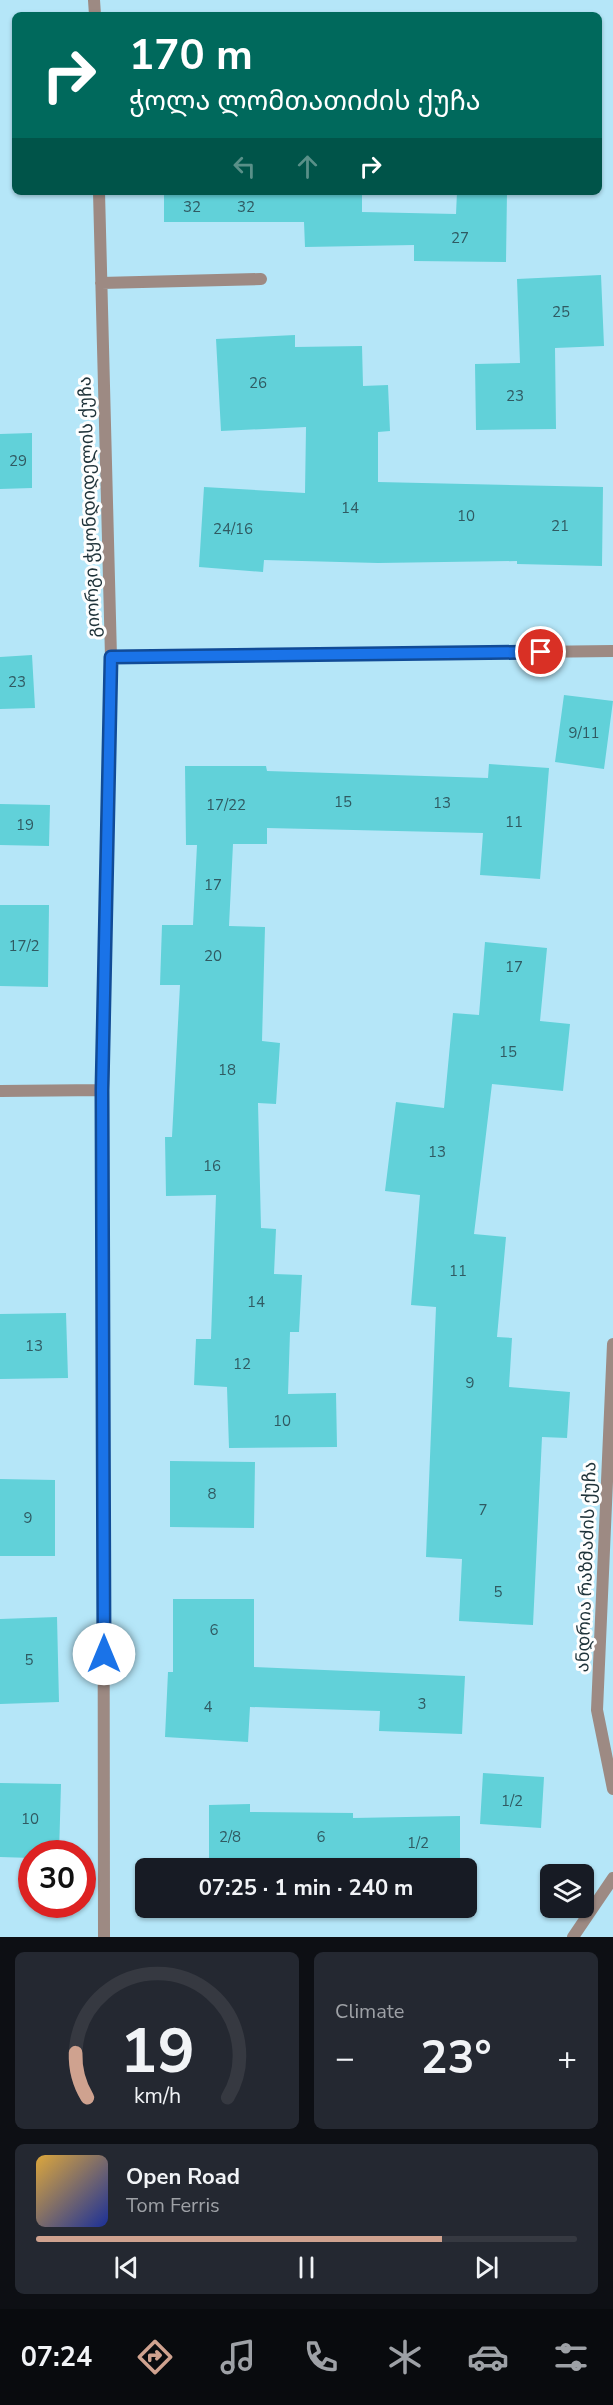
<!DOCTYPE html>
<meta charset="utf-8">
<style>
body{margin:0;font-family:"Nunito Sans","Noto Sans Georgian",sans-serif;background:#242831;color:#f1f3f6;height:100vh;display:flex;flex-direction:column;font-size:22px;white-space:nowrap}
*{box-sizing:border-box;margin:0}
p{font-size:20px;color:#9ea1a6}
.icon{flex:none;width:33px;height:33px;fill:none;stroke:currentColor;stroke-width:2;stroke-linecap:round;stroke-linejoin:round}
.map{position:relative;height:1937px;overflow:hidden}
.drawer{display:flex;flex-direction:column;gap:15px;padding:15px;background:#0d0f14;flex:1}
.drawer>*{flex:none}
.guide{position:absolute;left:12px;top:12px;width:590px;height:183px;border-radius:9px;box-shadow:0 2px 4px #0004;background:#00695c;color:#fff;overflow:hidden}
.tools{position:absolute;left:540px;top:1864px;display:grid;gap:12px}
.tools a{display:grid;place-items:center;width:54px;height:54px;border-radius:9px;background:#171b24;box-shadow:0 2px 4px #0004;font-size:30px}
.speed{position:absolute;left:18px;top:1840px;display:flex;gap:12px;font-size:30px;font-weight:700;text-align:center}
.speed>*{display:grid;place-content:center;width:78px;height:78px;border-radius:50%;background:#171b24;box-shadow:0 2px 4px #0004;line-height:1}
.speed .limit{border:9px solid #d22;background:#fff;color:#111}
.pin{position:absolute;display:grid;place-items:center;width:51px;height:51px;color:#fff;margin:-26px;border:3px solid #fff;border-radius:50%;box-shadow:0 2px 6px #0007}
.me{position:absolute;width:66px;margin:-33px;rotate:0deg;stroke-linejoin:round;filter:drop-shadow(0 0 4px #0008)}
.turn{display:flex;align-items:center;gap:21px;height:126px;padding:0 18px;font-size:27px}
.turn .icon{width:78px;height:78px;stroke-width:2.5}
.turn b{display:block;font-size:42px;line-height:51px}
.lanes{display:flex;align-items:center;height:57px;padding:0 18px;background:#0003;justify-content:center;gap:30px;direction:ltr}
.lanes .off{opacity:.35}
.big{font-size:45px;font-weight:700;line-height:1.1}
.drawer .widget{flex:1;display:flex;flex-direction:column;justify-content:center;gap:9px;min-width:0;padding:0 21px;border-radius:9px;background:#242831}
.drawer .dial{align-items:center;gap:0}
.dial svg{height:156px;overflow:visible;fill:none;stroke:#363941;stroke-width:7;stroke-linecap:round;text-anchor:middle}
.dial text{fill:#f1f3f6;stroke:none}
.song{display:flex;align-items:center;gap:18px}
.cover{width:72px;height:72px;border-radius:9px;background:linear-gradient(135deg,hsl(40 70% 55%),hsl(230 70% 35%))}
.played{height:6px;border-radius:3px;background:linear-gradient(90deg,#cfa28f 75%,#363941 75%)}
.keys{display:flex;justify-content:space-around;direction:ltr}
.heat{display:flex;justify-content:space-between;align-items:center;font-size:33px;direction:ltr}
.drawer .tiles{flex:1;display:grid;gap:15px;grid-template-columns:1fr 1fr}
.widget:last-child{grid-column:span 2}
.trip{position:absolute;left:135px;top:1858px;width:342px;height:60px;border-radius:9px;background:#171b24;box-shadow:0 2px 4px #0004;font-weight:700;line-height:60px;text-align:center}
.tab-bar{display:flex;height:96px;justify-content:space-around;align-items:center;background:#090b0e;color:#9ea1a6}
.tab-bar .icon{width:42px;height:42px}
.tab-bar .current{color:#cfa28f}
.tab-bar b{font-size:27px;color:#f1f3f6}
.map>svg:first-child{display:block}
.building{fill:#61d1d9}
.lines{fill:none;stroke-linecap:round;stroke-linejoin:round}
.street{stroke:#9d8a83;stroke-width:12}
.route-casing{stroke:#114b97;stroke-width:15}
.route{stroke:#1a73e8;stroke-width:10}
.labels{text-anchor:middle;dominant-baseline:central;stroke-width:6;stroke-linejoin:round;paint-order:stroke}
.number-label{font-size:15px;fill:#305a62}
.street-label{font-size:18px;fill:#1f333a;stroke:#fefefe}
</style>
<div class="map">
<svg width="613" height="1937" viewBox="0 0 613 1937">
<rect width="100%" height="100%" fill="#b5e6f8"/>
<path class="building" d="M 164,192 L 362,192 L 362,212 L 456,214 L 457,192 L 507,192 L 506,262 L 414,261 L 414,245 L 305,247 L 304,222 L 164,222 Z
M 601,275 L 604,346 L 555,348 L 556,429 L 476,430 L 475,364 L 520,363 L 517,279 Z
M 295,335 L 295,347 L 362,346 L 363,386 L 388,385 L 390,431 L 378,432 L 378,482 L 603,487 L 602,566 L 517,564 L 517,561 L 378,563 L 264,560 L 263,572 L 199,567 L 204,487 L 305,493 L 306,427 L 221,431 L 216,339 Z
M 32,433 L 32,488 L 0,489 L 0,434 Z
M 32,655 L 35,708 L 0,709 L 0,657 Z
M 564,695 L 613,701 L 604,769 L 555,762 Z
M 489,764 L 549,768 L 540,879 L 480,875 L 483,833 L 267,828 L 267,844 L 233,844 L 229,926 L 265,927 L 262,1041 L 280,1043 L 276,1104 L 258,1103 L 261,1228 L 276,1229 L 274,1274 L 302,1275 L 299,1332 L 290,1332 L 288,1394 L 336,1393 L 337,1447 L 229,1448 L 227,1387 L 194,1385 L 196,1339 L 211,1339 L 216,1195 L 166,1196 L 165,1137 L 172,1137 L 180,985 L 160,985 L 162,925 L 193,925 L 197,845 L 186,845 L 185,766 L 266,766 L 267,771 L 488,778 Z
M 0,804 L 50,805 L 49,846 L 0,845 Z
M 0,905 L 49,905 L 48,987 L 0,986 Z
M 485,942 L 547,948 L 540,1021 L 570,1024 L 563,1091 L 492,1084 L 474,1234 L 506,1237 L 497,1337 L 512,1338 L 509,1387 L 570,1392 L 567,1438 L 542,1437 L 533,1625 L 459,1621 L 462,1559 L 426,1557 L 436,1307 L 411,1305 L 420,1195 L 385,1191 L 396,1102 L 444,1108 L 453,1013 L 479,1015 Z
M 66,1313 L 68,1378 L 0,1379 L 0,1314 Z
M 170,1461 L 255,1462 L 254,1528 L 170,1527 Z
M 0,1479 L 55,1480 L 55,1556 L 0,1556 Z
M 173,1599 L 254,1599 L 254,1667 L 465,1676 L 462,1734 L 379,1731 L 380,1711 L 250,1707 L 248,1742 L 165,1737 L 168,1672 L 173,1672 Z
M 57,1617 L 59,1702 L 0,1704 L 0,1619 Z
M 483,1773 L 544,1777 L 541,1828 L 480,1824 Z
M 0,1783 L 61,1784 L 59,1854 L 32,1854 L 32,1858 L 0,1857 Z
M 250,1804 L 250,1812 L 353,1813 L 353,1818 L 460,1816 L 460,1869 L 377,1869 L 377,1862 L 250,1860 L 250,1869 L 209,1869 L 209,1805 Z"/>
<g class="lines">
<path class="street" d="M 94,0 L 95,15
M 99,192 L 111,657 L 103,1090 L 104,1937
M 101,283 L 261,279
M 111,657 L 613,651
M 0,1091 L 103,1090
M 613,1344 L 597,1710 L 613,1789
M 573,1937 L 613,1878"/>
</g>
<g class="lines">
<g class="route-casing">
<path id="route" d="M 104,1654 L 102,1090 L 111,657 L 541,652"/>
</g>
<use href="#route" class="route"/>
</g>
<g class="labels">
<g class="number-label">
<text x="192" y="207">32</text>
<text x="246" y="207">32</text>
<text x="460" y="238">27</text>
<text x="561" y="312">25</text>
<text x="258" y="383">26</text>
<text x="515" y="396">23</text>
<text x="18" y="461">29</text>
<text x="350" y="508">14</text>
<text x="466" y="516">10</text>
<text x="560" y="526">21</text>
<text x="233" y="529">24/16</text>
<text x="17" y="682">23</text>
<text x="584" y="733">9/11</text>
<text x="343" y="802">15</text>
<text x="442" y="803">13</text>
<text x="226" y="805">17/22</text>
<text x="514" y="822">11</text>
<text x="25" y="825">19</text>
<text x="213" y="885">17</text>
<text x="24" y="946">17/2</text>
<text x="213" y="956">20</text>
<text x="514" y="967">17</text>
<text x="508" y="1052">15</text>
<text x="227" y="1070">18</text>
<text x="437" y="1152">13</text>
<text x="212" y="1166">16</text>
<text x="458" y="1271">11</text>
<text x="256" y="1302">14</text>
<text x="34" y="1346">13</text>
<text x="242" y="1364">12</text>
<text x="470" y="1383">9</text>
<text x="282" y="1421">10</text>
<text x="212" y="1494">8</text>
<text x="483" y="1510">7</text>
<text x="28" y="1518">9</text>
<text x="498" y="1592">5</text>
<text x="214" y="1630">6</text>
<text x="29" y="1660">5</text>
<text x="422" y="1704">3</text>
<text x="208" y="1707">4</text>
<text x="512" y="1801">1/2</text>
<text x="30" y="1819">10</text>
<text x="230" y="1837">2/8</text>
<text x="321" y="1837">6</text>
<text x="418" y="1843">1/2</text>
</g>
<g class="street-label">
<text transform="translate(89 507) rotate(-92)">გიორგი ჭყონდიდელის ქუჩა</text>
<text transform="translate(586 1567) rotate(-88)">ანდრია რაზმაძის ქუჩა</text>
</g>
</g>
</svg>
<div class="tools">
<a><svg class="icon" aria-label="layers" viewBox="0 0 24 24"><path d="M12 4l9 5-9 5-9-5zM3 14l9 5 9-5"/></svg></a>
</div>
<div class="speed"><div class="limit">30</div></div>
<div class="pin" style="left:541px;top:652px;background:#d93025"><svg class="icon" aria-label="arrive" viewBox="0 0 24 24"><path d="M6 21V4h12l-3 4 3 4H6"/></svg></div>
<svg class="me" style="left:104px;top:1654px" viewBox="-20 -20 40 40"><circle r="19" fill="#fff"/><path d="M0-13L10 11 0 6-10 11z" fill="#1a73e8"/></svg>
<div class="trip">07:25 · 1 min · 240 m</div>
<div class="guide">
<div class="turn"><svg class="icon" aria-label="right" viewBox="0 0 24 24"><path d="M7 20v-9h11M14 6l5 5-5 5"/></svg><div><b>170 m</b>ჭოლა ლომთათიძის ქუჩა</div></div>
<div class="lanes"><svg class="icon off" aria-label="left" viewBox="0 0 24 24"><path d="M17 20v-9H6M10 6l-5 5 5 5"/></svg><svg class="icon off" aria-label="ahead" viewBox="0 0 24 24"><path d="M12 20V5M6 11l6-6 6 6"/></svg><svg class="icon" aria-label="right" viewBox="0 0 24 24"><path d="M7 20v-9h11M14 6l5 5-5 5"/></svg></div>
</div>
</div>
<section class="drawer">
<div class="tiles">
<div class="widget dial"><svg viewBox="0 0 100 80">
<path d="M14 69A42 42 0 1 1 86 69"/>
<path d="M14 69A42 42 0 0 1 8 46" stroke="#cfa28f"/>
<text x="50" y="56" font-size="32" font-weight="700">19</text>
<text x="50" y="72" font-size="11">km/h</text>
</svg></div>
<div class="widget"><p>Climate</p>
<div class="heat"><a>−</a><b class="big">23°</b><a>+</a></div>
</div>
<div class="widget">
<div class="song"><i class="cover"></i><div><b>Open Road</b><p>Tom Ferris</p></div></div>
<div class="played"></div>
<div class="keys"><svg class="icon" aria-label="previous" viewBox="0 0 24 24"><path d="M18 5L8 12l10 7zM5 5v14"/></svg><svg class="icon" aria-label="pause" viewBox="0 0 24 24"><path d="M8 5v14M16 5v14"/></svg><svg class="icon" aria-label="next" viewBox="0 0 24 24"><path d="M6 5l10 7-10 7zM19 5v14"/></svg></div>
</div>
</div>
</section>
<nav class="tab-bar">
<b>07:24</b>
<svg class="icon current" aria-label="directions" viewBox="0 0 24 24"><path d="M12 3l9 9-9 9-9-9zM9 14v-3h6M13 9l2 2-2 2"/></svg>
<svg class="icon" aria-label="music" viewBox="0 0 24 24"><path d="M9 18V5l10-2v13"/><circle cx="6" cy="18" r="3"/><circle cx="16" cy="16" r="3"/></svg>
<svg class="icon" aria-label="phone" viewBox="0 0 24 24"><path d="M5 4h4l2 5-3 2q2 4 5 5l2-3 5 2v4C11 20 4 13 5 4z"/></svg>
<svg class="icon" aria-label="climate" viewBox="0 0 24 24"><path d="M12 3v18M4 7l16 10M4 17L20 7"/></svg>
<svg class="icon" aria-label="car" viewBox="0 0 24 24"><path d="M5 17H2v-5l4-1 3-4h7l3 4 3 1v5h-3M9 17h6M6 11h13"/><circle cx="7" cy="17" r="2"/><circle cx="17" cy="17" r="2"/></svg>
<svg class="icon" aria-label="filters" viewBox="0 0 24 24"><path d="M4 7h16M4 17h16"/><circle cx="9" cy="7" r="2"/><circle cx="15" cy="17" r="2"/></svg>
</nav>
